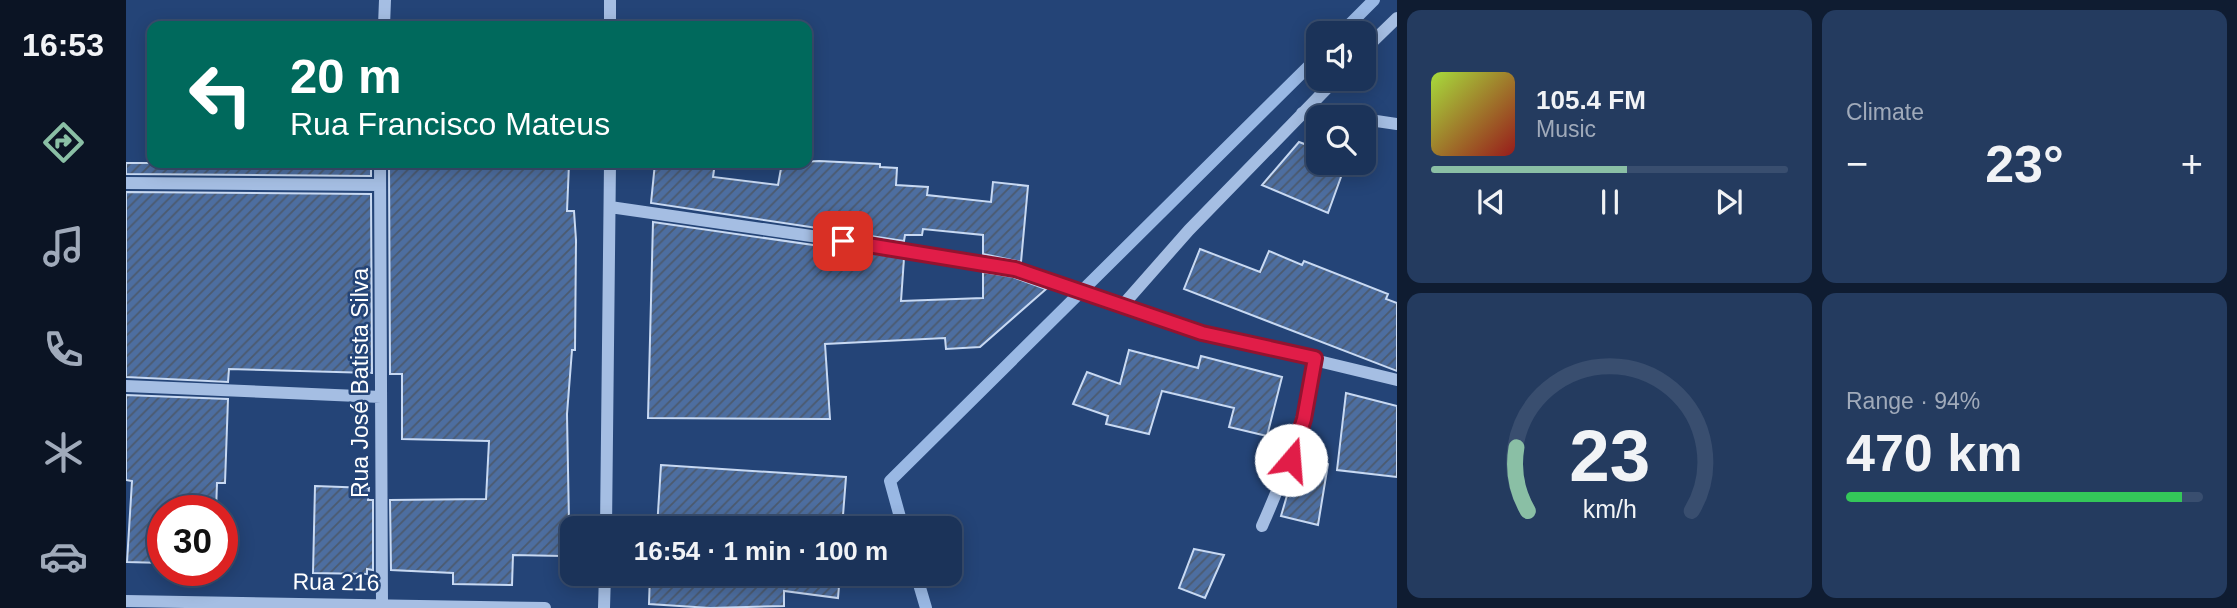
<!DOCTYPE html>
<meta charset="utf-8">
<style>
body{margin:0;font-family:Helvetica,sans-serif;background:#243b5f;color:#f1f3f6;height:100vh;display:flex;flex-direction:column;font-size:26px;white-space:nowrap}
*{box-sizing:border-box;margin:0}
p{font-size:23px;color:#a0aaba}
.icon{flex:none;width:38px;height:38px;fill:none;stroke:currentColor;stroke-width:2;stroke-linecap:round;stroke-linejoin:round}
.map{position:relative;flex:1;overflow:hidden}
.drawer{display:flex;flex-direction:column;gap:10px;padding:10px;background:#0f1c31;width:840px}
.drawer>*{flex:none}
.hud{position:absolute;left:21px;top:21px;width:665px;height:147px;border-radius:14px;box-shadow:0 4px 18px #0003,0 0 0 2px #394e6f;background:#00695c;color:#fff;overflow:hidden}
.controls{position:absolute;left:1180px;top:21px;display:grid;gap:14px}
.controls a{display:grid;place-items:center;width:70px;height:70px;border-radius:14px;background:#1b3359;box-shadow:0 4px 18px #0003,0 0 0 2px #394e6f;font-size:35px}
.speed{position:absolute;left:21px;top:495px;display:flex;gap:14px;font-size:35px;font-weight:700;text-align:center}
.speed>*{display:grid;place-content:center;width:91px;height:91px;border-radius:50%;background:#1b3359;box-shadow:0 4px 18px #0003,0 0 0 2px #394e6f;line-height:1}
.speed .limit{border:10px solid #d22;background:#fff;color:#111}
.pin{position:absolute;display:grid;place-items:center;width:60px;height:60px;color:#fff;margin:-30px;border-radius:14px;box-shadow:0 4px 10px #0006}
.me{position:absolute;width:77px;margin:-38px;rotate:18deg;stroke-linejoin:round;filter:drop-shadow(0 0 5px #0008)}
.turn{display:flex;align-items:center;gap:24px;height:147px;padding:0 28px;font-size:32px}
.turn .icon{width:91px;height:91px;stroke-width:2.5}
.turn b{display:block;font-size:49px;line-height:60px}
.big{font-size:52px;font-weight:600;line-height:1.1}
.drawer .widget{flex:1;display:flex;flex-direction:column;justify-content:center;gap:10px;min-width:0;padding:0 24px;border-radius:14px;background:#243b5f}
.drawer .dial{align-items:center;gap:0}
.dial svg{height:182px;overflow:visible;fill:none;stroke:#394e6f;stroke-width:7;stroke-linecap:round;text-anchor:middle}
.dial text{fill:#f1f3f6;stroke:none}
.song{display:flex;align-items:center;gap:21px}
.cover{width:84px;height:84px;border-radius:10px;background:linear-gradient(135deg,hsl(80 70% 55%),hsl(0 70% 35%))}
.played{height:7px;border-radius:4px;background:linear-gradient(90deg,#8abfa5 55%,#394e6f 55%)}
.keys{display:flex;justify-content:space-around;direction:ltr}
.heat{display:flex;justify-content:space-between;align-items:center;font-size:38px;direction:ltr}
.charge{height:10px;border-radius:5px;background:linear-gradient(90deg,#34c759 94%,#394e6f 0)}
.drawer .tiles{flex:1;display:grid;gap:10px;grid-template-columns:repeat(2,1fr)}
.trip{position:absolute;left:434px;top:516px;width:402px;height:70px;border-radius:14px;background:#1b3359;box-shadow:0 4px 18px #0003,0 0 0 2px #394e6f;font-weight:600;line-height:70px;text-align:center}
main{display:flex;flex:1;min-height:0}
.menu{display:flex;flex-direction:column;width:126px;justify-content:space-around;align-items:center;background:#0b1424;color:#a0aaba}
.menu .icon{width:49px;height:49px}
.menu .on{color:#8abfa5}
.menu b{font-size:32px;color:#f1f3f6}
.map>svg:first-child{display:block}
.lines{fill:none;stroke-linecap:round;stroke-linejoin:round}
.stream{stroke:#99b8e4;stroke-width:12}
.building{fill:url(#building-hatch);stroke:#c8d9f2;stroke-width:2}
.minor{stroke:#a5bee3;stroke-width:12}
.route-casing{stroke:#92132f;stroke-width:18}
.route{stroke:#e11d48;stroke-width:12}
.labels{text-anchor:middle;dominant-baseline:central;stroke-width:5;stroke-linejoin:round;paint-order:stroke}
.street-label{font-size:23px;fill:#fff;stroke:#244477}
</style>
<main>
<nav class="menu">
<b>16:53</b>
<svg class="icon on" aria-label="directions" viewBox="0 0 24 24"><path d="M12 3l9 9-9 9-9-9zM9 14v-3h6M13 9l2 2-2 2"/></svg>
<svg class="icon" aria-label="music" viewBox="0 0 24 24"><path d="M9 18V5l10-2v13"/><circle cx="6" cy="18" r="3"/><circle cx="16" cy="16" r="3"/></svg>
<svg class="icon" aria-label="phone" viewBox="0 0 24 24"><path d="M5 4h4l2 5-3 2q2 4 5 5l2-3 5 2v4C11 20 4 13 5 4z"/></svg>
<svg class="icon" aria-label="climate" viewBox="0 0 24 24"><path d="M12 3v18M4 7l16 10M4 17L20 7"/></svg>
<svg class="icon" aria-label="car" viewBox="0 0 24 24"><path d="M5 17H2v-5l4-1 3-4h7l3 4 3 1v5h-3M9 17h6M6 11h13"/><circle cx="7" cy="17" r="2"/><circle cx="17" cy="17" r="2"/></svg>
</nav>
<div class="map">
<svg width="1271" height="608" viewBox="0 0 1271 608">
<defs>
<pattern id="building-hatch" width="6" height="6" patternUnits="userSpaceOnUse" patternTransform="scale(1.75)"><rect width="6" height="6" fill="#4d6ea0"/><path d="M-1 1l2-2M0 6l6-6M5 7l2-2" fill="none" stroke="#4c5a6e"/></pattern>
</defs>
<rect width="100%" height="100%" fill="#244477"/>
<g class="lines">
<path class="stream" d="M 1215,33 L 1248,0
M 777,528 L 764,481 L 1192,57
M 790,574 L 800,608"/>
</g>
<path class="building" d="M 1173,142 L 1192,149 L 1192,163 L 1220,163 L 1202,213 L 1136,185 Z
M 693,161 L 754,164 L 754,167 L 771,168 L 770,185 L 802,187 L 801,195 L 865,202 L 867,182 L 902,186 L 895,262 L 857,254 L 857,235 L 797,229 L 796,235 L 779,235 L 778,241 L 525,203 L 529,163 L 589,163 L 587,177 L 652,185 L 656,163 Z
M 0,163 L 245,163 L 245,176 L 0,174 Z
M 263,163 L 443,164 L 441,211 L 448,211 L 450,240 L 449,350 L 446,350 L 441,414 L 443,523 L 436,523 L 436,556 L 387,555 L 386,585 L 327,584 L 327,573 L 265,570 L 264,500 L 360,499 L 363,441 L 276,439 L 276,374 L 264,374 Z
M 0,192 L 245,194 L 246,373 L 103,369 L 102,382 L 0,377 Z
M 527,222 L 778,258 L 775,301 L 857,298 L 857,272 L 887,277 L 920,289 L 854,347 L 820,349 L 819,338 L 699,344 L 704,419 L 522,418 Z
M 1074,249 L 1134,272 L 1143,251 L 1176,265 L 1178,261 L 1262,294 L 1260,299 L 1271,303 L 1271,371 L 1058,289 Z
M 1003,350 L 1072,368 L 1075,356 L 1156,377 L 1141,436 L 1103,427 L 1108,408 L 1036,391 L 1023,434 L 980,424 L 982,416 L 947,404 L 961,372 L 994,384 Z
M 1220,393 L 1271,406 L 1271,477 L 1211,470 Z
M 0,395 L 102,399 L 99,483 L 91,483 L 90,511 L 37,511 L 37,563 L 1,562 L 6,481 L 0,480 Z
M 1172,458 L 1202,464 L 1192,525 L 1155,516 Z
M 535,465 L 720,477 L 716,528 L 531,528 Z
M 189,486 L 243,488 L 242,500 L 247,500 L 247,570 L 241,569 L 241,574 L 187,573 Z
M 1068,549 L 1098,555 L 1079,598 L 1053,588 Z
M 524,574 L 714,574 L 712,598 L 658,591 L 658,606 L 584,608 L 523,604 Z"/>
<g class="lines">
<path class="minor" d="M 484,0 L 484,26
M 258,26 L 259,0
M 1237,51 L 1271,18
M 1176,113 L 1219,117
M 1237,119 L 1271,124
M 254,163 L 256,603
M 0,183 L 254,185
M 484,207 L 796,252 L 889,269 L 1076,333 L 1271,380
M 996,306 L 1063,230 L 1210,79
M 0,386 L 255,397
M 1136,526 C 1163,465 1177,424 1189,358
M 480,528 L 484,163
M 0,601 L 419,608
M 478,608 L 479,574"/>
</g>
<g class="lines">
<g class="route-casing">
<path id="route" d="M 717,241 L 889,269 L 1076,333 L 1189,358 L 1178,419 L 1165,460"/>
</g>
<use href="#route" class="route"/>
</g>
<g class="labels">
<g class="street-label">
<text transform="translate(234 383) rotate(-90)">Rua José Batista Silva</text>
<text transform="translate(210 582) rotate(1)">Rua 216</text>
</g>
</g>
</svg>
<div class="controls">
<a><svg class="icon" aria-label="sound" viewBox="0 0 24 24"><path d="M4 9h4l5-4v14l-5-4H4zM17 9q2 3 0 6"/></svg></a>
<a><svg class="icon" aria-label="search" viewBox="0 0 24 24"><circle cx="10" cy="10" r="6"/><path d="M15 15l6 6"/></svg></a>
</div>
<div class="speed"><div class="limit">30</div></div>
<div class="pin" style="left:717px;top:241px;background:#d93025"><svg class="icon" aria-label="arrive" viewBox="0 0 24 24"><path d="M6 21V4h12l-3 4 3 4H6"/></svg></div>
<svg class="me" style="left:1165px;top:460px" viewBox="-20 -20 40 40"><circle r="19" fill="#fff"/><path d="M0-13L10 11 0 6-10 11z" fill="#e11d48"/></svg>
<div class="trip">16:54 · 1 min · 100 m</div>
<div class="hud">
<div class="turn"><svg class="icon" aria-label="left" viewBox="0 0 24 24"><path d="M17 20v-9H6M10 6l-5 5 5 5"/></svg><div><b>20 m</b>Rua Francisco Mateus</div></div>
</div>
</div>
<section class="drawer">
<div class="tiles">
<div class="widget">
<div class="song"><i class="cover"></i><div><b>105.4 FM</b><p>Music</p></div></div>
<div class="played"></div>
<div class="keys"><svg class="icon" aria-label="previous" viewBox="0 0 24 24"><path d="M18 5L8 12l10 7zM5 5v14"/></svg><svg class="icon" aria-label="pause" viewBox="0 0 24 24"><path d="M8 5v14M16 5v14"/></svg><svg class="icon" aria-label="next" viewBox="0 0 24 24"><path d="M6 5l10 7-10 7zM19 5v14"/></svg></div>
</div>
<div class="widget"><p>Climate</p>
<div class="heat"><a>−</a><b class="big">23°</b><a>+</a></div>
</div>
<div class="widget dial"><svg viewBox="0 0 100 80">
<path d="M14 69A42 42 0 1 1 86 69"/>
<path d="M14 69A42 42 0 0 1 9 41" stroke="#8abfa5"/>
<text x="50" y="56" font-size="32" font-weight="700">23</text>
<text x="50" y="72" font-size="11">km/h</text>
</svg></div>
<div class="widget"><p>Range · 94%</p><b class="big">470 km</b><div class="charge"></div></div>
</div>
</section>
</main>
